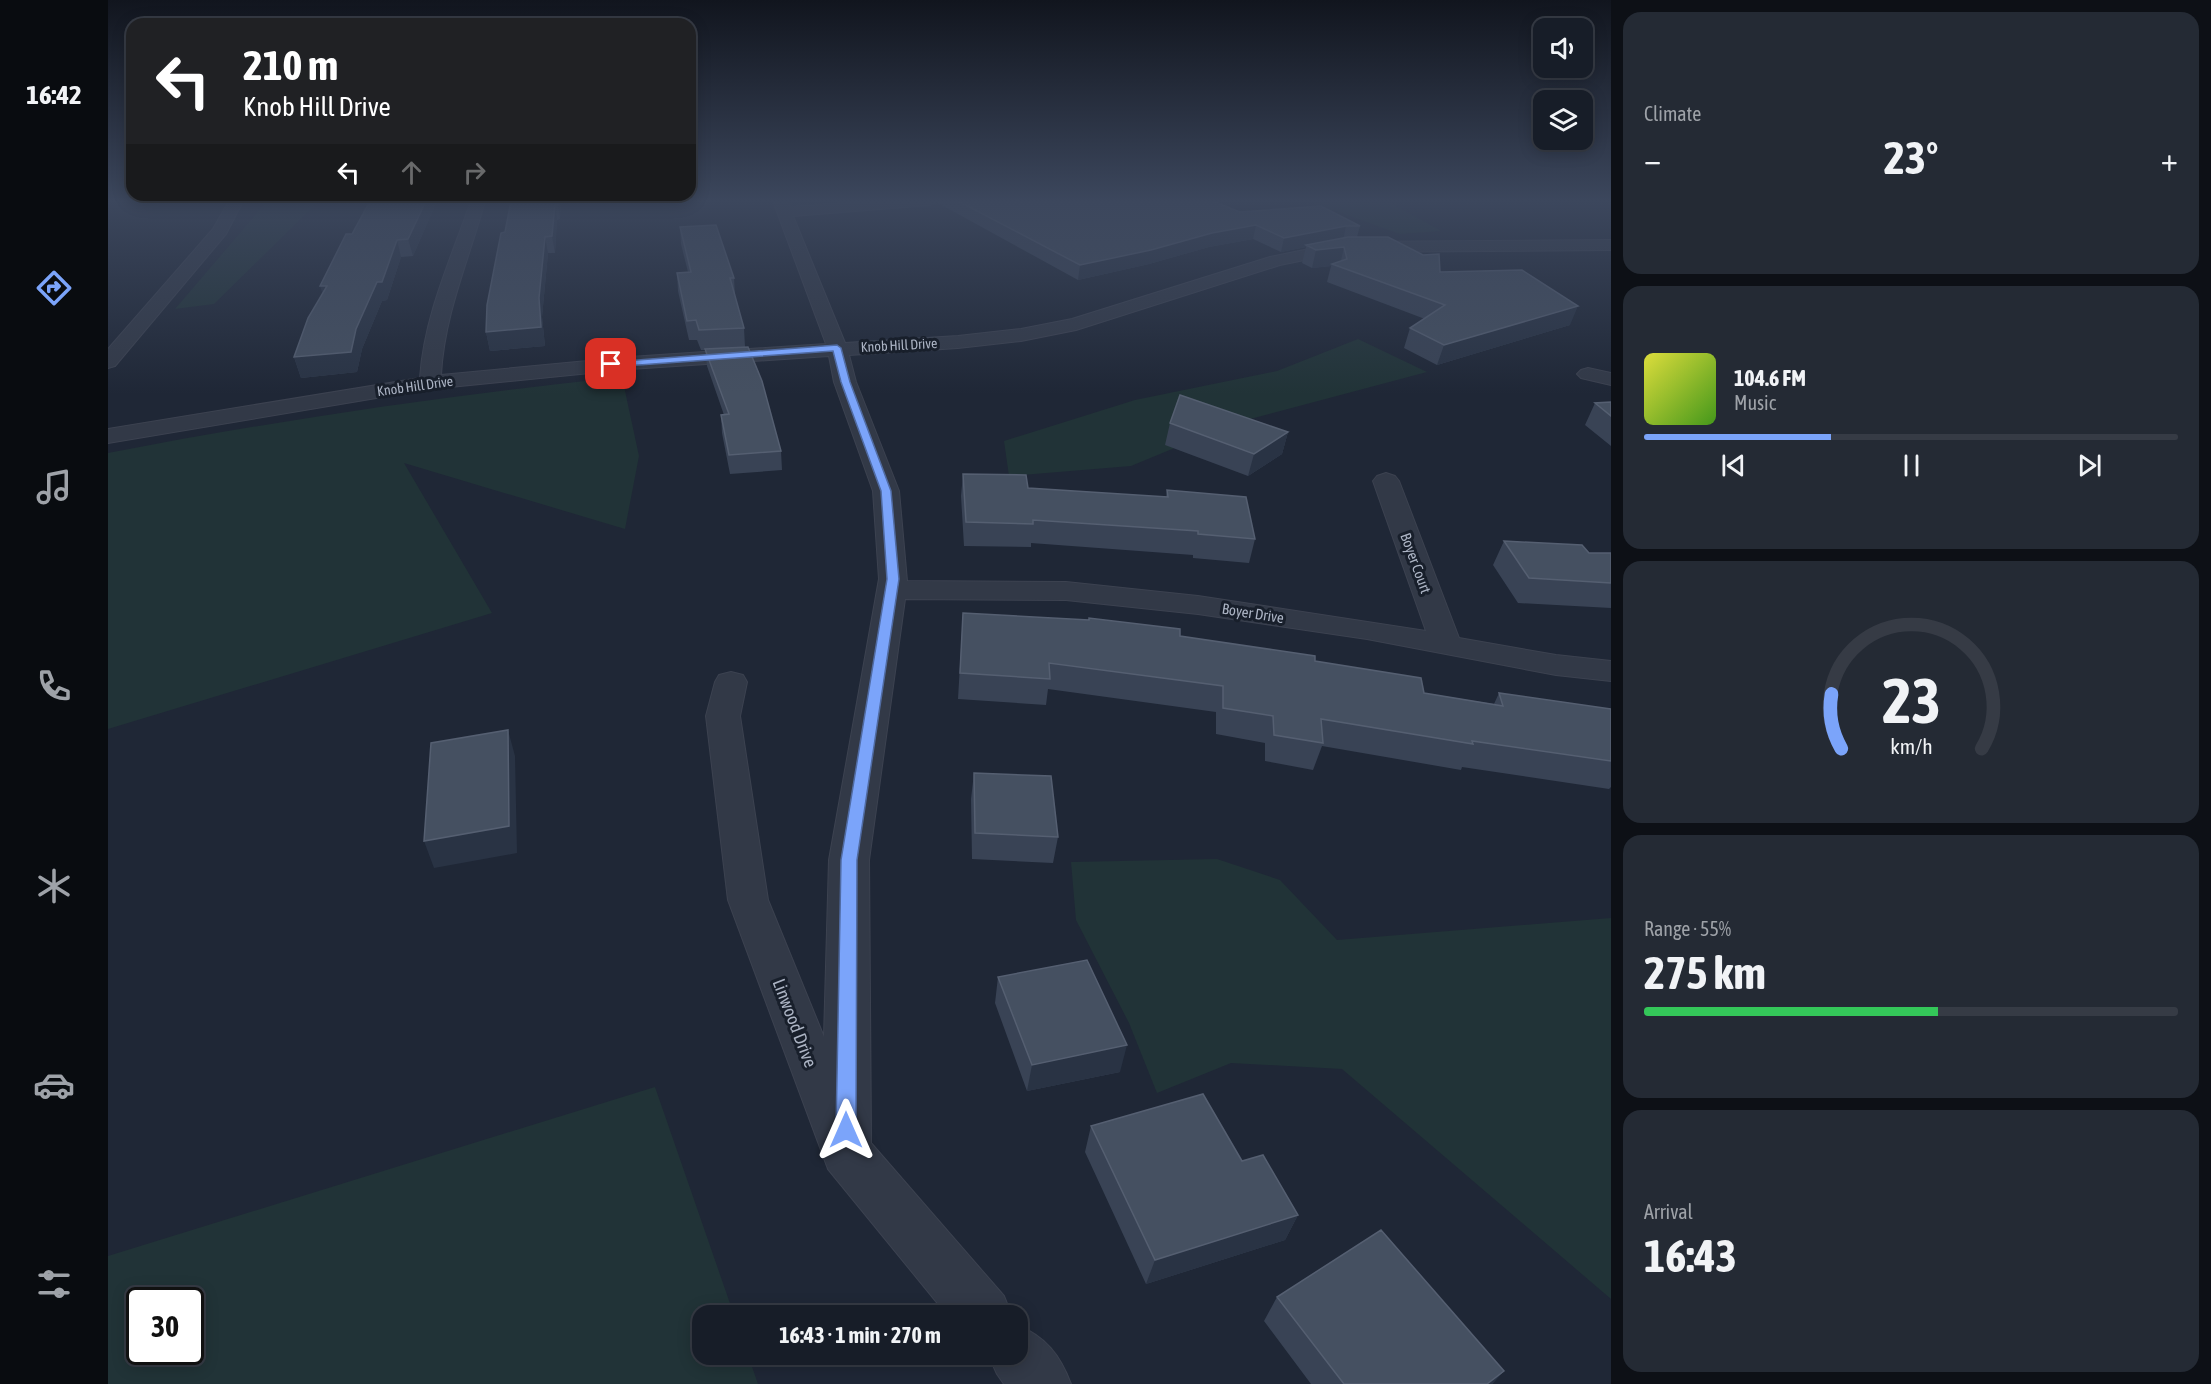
<!DOCTYPE html>
<meta charset="utf-8">
<style>
body{margin:0;font-family:"Asap Condensed",sans-serif;background:#242a34;color:#f1f3f6;height:100vh;display:flex;flex-direction:column;font-size:22px;white-space:nowrap}
*{box-sizing:border-box;margin:0}
p{font-size:20px;color:#9ea2a8}
.icon{flex:none;width:33px;height:33px;fill:none;stroke:currentColor;stroke-width:2;stroke-linecap:round;stroke-linejoin:round}
.map{position:relative;flex:1;overflow:hidden}
.panel{display:flex;flex-direction:column;gap:12px;padding:12px;background:#0d1016;width:600px}
.panel>*{flex:none}
.guide{position:absolute;left:18px;top:18px;width:570px;height:183px;border-radius:18px;box-shadow:0 3px 15px #0003,0 0 0 2px #363b45;background:#202124;color:#fff;overflow:hidden}
.buttons{position:absolute;left:1425px;top:18px;display:grid;gap:12px}
.buttons a{display:grid;place-items:center;width:60px;height:60px;border-radius:12px;background:#171d28;box-shadow:0 3px 15px #0003,0 0 0 2px #363b45;font-size:30px}
.speed{position:absolute;left:18px;top:1287px;display:flex;gap:12px;font-size:30px;font-weight:700;text-align:center}
.speed>*{display:grid;place-content:center;width:78px;height:78px;border-radius:50%;background:#171d28;box-shadow:0 3px 15px #0003,0 0 0 2px #363b45;line-height:1}
.speed .limit{border:3px solid #111;border-radius:9px;background:#fff;color:#111}
.pin{position:absolute;display:grid;place-items:center;width:51px;height:51px;color:#fff;margin:-26px;border-radius:12px;box-shadow:0 3px 9px #0006}
.me{position:absolute;width:66px;margin:-33px;rotate:0deg;stroke-linejoin:round;filter:drop-shadow(0 0 4px #0008)}
.turn{display:flex;align-items:center;gap:21px;height:126px;padding:0 18px;font-size:27px}
.turn .icon{width:78px;height:78px;stroke-width:2.5}
.turn b{display:block;font-size:42px;line-height:51px}
.lanes{display:flex;align-items:center;height:57px;padding:0 18px;background:#0003;justify-content:center;gap:30px;direction:ltr}
.lanes .off{opacity:.35}
.big{font-size:45px;font-weight:700;line-height:1.1}
.panel .card{flex:1;display:flex;flex-direction:column;justify-content:center;gap:9px;min-width:0;padding:0 21px;border-radius:18px;background:#242a34}
.panel .dial{align-items:center;gap:0}
.dial svg{height:156px;overflow:visible;fill:none;stroke:#363b45;stroke-width:7;stroke-linecap:round;text-anchor:middle}
.dial text{fill:#f1f3f6;stroke:none}
.song{display:flex;align-items:center;gap:18px}
.cover{width:72px;height:72px;border-radius:9px;background:linear-gradient(135deg,hsl(60 70% 55%),hsl(100 70% 35%))}
.played{height:6px;border-radius:3px;background:linear-gradient(90deg,#7ba4fa 35%,#363b45 35%)}
.keys{display:flex;justify-content:space-around;direction:ltr}
.heat{display:flex;justify-content:space-between;align-items:center;font-size:33px;direction:ltr}
.charge{height:9px;border-radius:4px;background:linear-gradient(90deg,#34c759 55%,#363b45 0)}
.trip{position:absolute;left:584px;top:1305px;width:336px;height:60px;border-radius:18px;background:#171d28;box-shadow:0 3px 15px #0003,0 0 0 2px #363b45;font-weight:700;line-height:60px;text-align:center}
main{display:flex;flex:1;min-height:0}
.dock{display:flex;flex-direction:column;width:108px;justify-content:space-around;align-items:center;background:#090c10;color:#9ea2a8}
.dock .icon{width:42px;height:42px}
.dock .active{color:#7ba4fa}
.dock b{font-size:27px;color:#f1f3f6}
.map>svg:first-child{display:block}
.green{fill:#213337;fill-rule:evenodd}
.lines{fill:none;stroke-linecap:round;stroke-linejoin:round}
.street-casing{stroke:#3c4250;stroke-width:2}
.street{fill:#323947;fill-rule:evenodd}
.wall{fill:#394355}
.shaded-wall{fill:#293344}
.building{fill:#455061;stroke:#555f71;stroke-width:1.5}
.route{fill:#7ba4fa;stroke:#506ba2;stroke-width:1.5}
.labels{text-anchor:middle;dominant-baseline:central;stroke-width:6;stroke-linejoin:round;paint-order:stroke}
.far-street-label{font-size:14px;fill:#acb4c4;stroke:#181f2b}
.street-label{font-size:15px;fill:#acb4c4;stroke:#181f2b}
.near-street-label{font-size:18px;fill:#acb4c4;stroke:#181f2b}
</style>
<main>
<nav class="dock">
<b>16:42</b>
<svg class="icon active" aria-label="directions" viewBox="0 0 24 24"><path d="M12 3l9 9-9 9-9-9zM9 14v-3h6M13 9l2 2-2 2"/></svg>
<svg class="icon" aria-label="music" viewBox="0 0 24 24"><path d="M9 18V5l10-2v13"/><circle cx="6" cy="18" r="3"/><circle cx="16" cy="16" r="3"/></svg>
<svg class="icon" aria-label="phone" viewBox="0 0 24 24"><path d="M5 4h4l2 5-3 2q2 4 5 5l2-3 5 2v4C11 20 4 13 5 4z"/></svg>
<svg class="icon" aria-label="climate" viewBox="0 0 24 24"><path d="M12 3v18M4 7l16 10M4 17L20 7"/></svg>
<svg class="icon" aria-label="car" viewBox="0 0 24 24"><path d="M5 17H2v-5l4-1 3-4h7l3 4 3 1v5h-3M9 17h6M6 11h13"/><circle cx="7" cy="17" r="2"/><circle cx="17" cy="17" r="2"/></svg>
<svg class="icon" aria-label="filters" viewBox="0 0 24 24"><path d="M4 7h16M4 17h16"/><circle cx="9" cy="7" r="2"/><circle cx="15" cy="17" r="2"/></svg>
</nav>
<div class="map">
<svg width="1503" height="1384" viewBox="0 0 1503 1384">
<rect width="100%" height="100%" fill="#1f2736"/>
<path class="green" d="M 155,201 L 211,201 L 106,304 L 67,309 L 156,205 Z
M 1200,201 L 1308,201 L 1281,202 L 1333,231 L 1292,234 Z
M 1250,339 L 1319,372 L 1127,423 L 1023,466 L 901,476 L 896,441 L 1027,400 L 1169,371 Z
M 514,377 L 531,456 L 517,529 L 296,463 L 384,613 L 0,729 L 0,453 C 170,420 341,395 514,377 Z
M 1109,859 L 1172,880 L 1229,940 L 1503,918 L 1503,1299 L 1234,1069 L 1123,1063 L 1049,1093 L 1021,1023 L 968,920 L 963,862 Z
M 547,1087 L 626,1315 L 594,1316 L 594,1354 L 640,1355 L 650,1384 L 0,1384 L 0,1256 ZM 82,1300 L 82,1352 L 32,1352 L 32,1300 Z"/>
<g class="lines">
<g class="street-casing">
<path id="street" d="M 121,201 L 135,201 L 118,234 L 7,366 L 0,368 L 0,349 L 105,229 Z
M 363,201 L 377,201 C 361,259 336,315 333,375 L 522,357 L 718,344 L 665,201 L 679,201 L 682,207 L 767,201 L 829,201 L 822,205 L 685,216 L 737,343 L 850,336 L 913,329 L 964,319 L 1162,257 L 1235,242 L 1503,240 L 1503,250 L 1235,252 L 1172,265 L 968,330 L 913,341 L 850,348 L 741,355 L 748,382 L 791,491 L 799,581 L 958,582 L 1090,596 L 1318,631 L 1265,481 L 1269,476 L 1278,473 L 1287,476 L 1291,481 L 1351,638 L 1448,655 L 1503,661 L 1503,681 L 1448,675 L 1259,639 L 1090,614 L 958,600 L 797,599 L 761,860 L 763,1143 L 896,1296 L 904,1316 L 840,1316 L 720,1169 L 620,900 L 598,716 L 607,682 L 611,675 L 623,672 L 635,675 L 639,682 L 632,716 L 660,900 L 716,1037 L 721,860 L 771,579 L 765,491 L 726,382 L 721,356 L 522,369 L 322,389 L 0,443 L 0,429 L 312,378 C 316,316 343,259 363,201 Z
M 1480,368 L 1503,373 L 1503,385 L 1473,378 L 1469,374 L 1473,370 Z
M 909,1325 C 938,1337 952,1355 963,1384 L 896,1384 L 889,1374 L 880,1354 L 909,1354 Z"/>
</g>
<use href="#street" class="street"/>
</g>
<path class="wall" d="M 262,201 L 329,201 L 305,256 L 293,257 L 279,300 L 274,301 L 254,349 L 249,372 L 193,378 L 186,357 L 215,293 L 244,234 Z
M 453,201 L 452,219 L 449,220 L 447,253 L 440,253 L 434,317 L 437,346 L 382,351 L 378,332 L 397,232 Z
M 830,201 L 1105,201 L 1132,212 L 1252,226 L 1249,237 L 1332,272 L 1462,325 L 1329,365 L 1296,348 L 1302,328 L 1317,319 L 1219,282 L 1223,266 L 1204,268 L 1194,263 L 1198,247 L 1173,252 L 1145,239 L 1101,247 L 1041,264 L 970,280 L 830,203 Z
M 572,227 L 626,278 L 627,295 L 636,328 L 637,347 L 673,451 L 674,470 L 622,474 L 614,433 L 613,415 L 616,415 L 599,366 L 597,350 L 593,350 L 589,340 L 581,340 L 570,291 L 569,273 L 580,272 L 573,244 Z
M 1503,402 L 1503,446 L 1477,425 L 1487,403 Z
M 1062,423 L 1180,432 L 1174,454 L 1140,476 L 1057,445 Z
M 855,474 L 920,488 L 1058,497 L 1059,490 L 1147,539 L 1141,563 L 1085,558 L 1085,555 L 923,543 L 923,547 L 856,546 L 853,496 Z
M 1396,541 L 1481,553 L 1503,553 L 1503,608 L 1410,603 L 1385,565 Z
M 855,613 L 1072,636 L 1207,661 L 1316,693 L 1386,704 L 1391,693 L 1503,709 L 1503,787 L 1501,789 L 1354,767 L 1353,770 L 1214,746 L 1205,770 L 1157,761 L 1157,743 L 1108,734 L 1108,712 L 940,689 L 938,705 L 850,699 Z
M 866,773 L 950,837 L 945,863 L 864,859 L 863,799 Z
M 890,977 L 1012,1072 L 919,1091 L 887,1003 Z
M 983,1126 L 1134,1161 L 1190,1215 L 1177,1240 L 1038,1284 L 977,1152 Z
M 1169,1297 L 1396,1371 L 1384,1384 L 1203,1384 L 1156,1321 Z"/>
<path class="shaded-wall" d="M 318,201 L 329,201 L 305,256 L 300,239 Z
M 450,201 L 453,201 L 452,219 L 450,204 Z
M 447,204 L 449,220 L 447,253 L 444,236 Z
M 1148,225 L 1145,239 L 1101,247 L 1041,264 L 970,280 L 972,265 L 1104,233 Z
M 1238,226 L 1235,240 L 1198,245 L 1198,247 L 1173,252 L 1176,238 Z
M 437,237 L 440,253 L 434,317 L 437,346 L 382,351 L 378,332 Z
M 289,240 L 293,257 L 279,300 L 274,301 L 254,349 L 249,372 L 193,378 L 186,357 L 248,329 Z
M 1236,247 L 1232,265 L 1224,264 L 1223,266 L 1204,268 L 1208,250 Z
M 212,286 L 219,286 L 218,304 Z
M 1470,306 L 1462,325 L 1329,365 L 1336,345 Z
M 1180,432 L 1174,454 L 1140,476 L 1146,454 Z
M 400,730 L 407,756 L 409,853 L 326,868 L 316,841 Z
M 1019,1045 L 1012,1072 L 919,1091 L 924,1065 Z
M 1190,1215 L 1177,1240 L 1038,1284 L 1047,1260 Z
M 1396,1371 L 1384,1384 L 1379,1384 Z"/>
<path class="building" d="M 262,201 L 318,201 L 300,239 L 289,240 L 274,282 L 269,282 L 248,329 L 243,352 L 186,357 L 200,318 L 219,286 L 212,286 L 238,234 L 244,234 Z
M 403,201 L 450,201 L 450,204 L 447,204 L 444,236 L 437,237 L 431,298 L 433,327 L 378,332 L 379,305 L 393,233 L 397,232 Z
M 850,201 L 1105,201 L 1132,212 L 1213,206 L 1252,226 L 1238,226 L 1176,238 L 1148,225 L 1104,233 L 1043,250 L 972,265 Z
M 608,225 L 626,278 L 622,278 L 636,328 L 591,330 L 588,320 L 579,321 L 569,273 L 583,272 L 572,227 Z
M 1240,237 L 1280,237 L 1315,255 L 1331,254 L 1332,272 L 1414,270 L 1470,306 L 1336,345 L 1302,328 L 1337,305 L 1224,264 L 1239,259 L 1236,247 L 1208,250 L 1198,245 Z
M 640,347 L 654,381 L 673,451 L 621,455 L 613,415 L 621,414 L 597,349 Z
M 1072,395 L 1180,432 L 1146,454 L 1062,423 Z
M 1503,402 L 1503,416 L 1487,403 Z
M 855,474 L 918,475 L 920,488 L 1060,497 L 1059,490 L 1138,497 L 1147,539 L 1090,534 L 1090,531 L 925,520 L 925,524 L 858,522 Z
M 1396,541 L 1474,545 L 1481,553 L 1503,553 L 1503,583 L 1421,578 Z
M 855,613 L 981,620 L 981,618 L 1072,629 L 1072,636 L 1207,656 L 1207,661 L 1313,678 L 1316,693 L 1395,706 L 1391,693 L 1503,709 L 1503,761 L 1364,741 L 1365,744 L 1213,719 L 1215,743 L 1166,735 L 1165,716 L 1115,708 L 1115,686 L 941,663 L 942,679 L 852,673 Z
M 400,730 L 401,826 L 316,841 L 323,743 Z
M 866,773 L 943,776 L 950,837 L 867,833 Z
M 979,960 L 1019,1045 L 924,1065 L 890,977 Z
M 1095,1094 L 1134,1161 L 1155,1155 L 1190,1215 L 1047,1260 L 983,1126 Z
M 1273,1230 L 1396,1371 L 1379,1384 L 1236,1384 L 1169,1297 Z"/>
<linearGradient id="sky" x2="0" y2="1"><stop stop-color="#11151e"/><stop offset="0.51" stop-color="#3c475d"/><stop offset="1" stop-color="#3c475d" stop-opacity="0"/></linearGradient>
<rect width="1503" height="394" fill="url(#sky)"/>
<path class="route" d="M 729,345 L 733,348 L 742,382 L 783,491 L 791,579 L 749,860 L 748,1130 L 745,1136 L 738,1139 L 731,1136 L 728,1130 L 733,860 L 779,579 L 773,491 L 733,382 L 725,351 L 503,367 L 499,364 L 503,362 Z"/>
<g class="labels">
<g class="far-street-label">
<text transform="translate(791 345) rotate(-3)">Knob Hill Drive</text>
<text transform="translate(307 386) rotate(-8)">Knob Hill Drive</text>
</g>
<g class="street-label">
<text transform="translate(1308 563) rotate(70)">Boyer Court</text>
<text transform="translate(1145 613) rotate(9)">Boyer Drive</text>
</g>
<g class="near-street-label">
<text transform="translate(687 1023) rotate(69)">Linwood Drive</text>
</g>
</g>
</svg>
<div class="buttons">
<a><svg class="icon" aria-label="sound" viewBox="0 0 24 24"><path d="M4 9h4l5-4v14l-5-4H4zM17 9q2 3 0 6"/></svg></a>
<a><svg class="icon" aria-label="layers" viewBox="0 0 24 24"><path d="M12 4l9 5-9 5-9-5zM3 14l9 5 9-5"/></svg></a>
</div>
<div class="speed"><div class="limit">30</div></div>
<div class="pin" style="left:503px;top:364px;background:#d93025"><svg class="icon" aria-label="arrive" viewBox="0 0 24 24"><path d="M6 21V4h12l-3 4 3 4H6"/></svg></div>
<svg class="me" style="left:738px;top:1130px" viewBox="-20 -20 40 40"><path d="M0-17L14 15 0 8-14 15z" fill="#7ba4fa" stroke="#fff" stroke-width="4"/></svg>
<div class="trip">16:43 · 1 min · 270 m</div>
<div class="guide">
<div class="turn"><svg class="icon" aria-label="left" viewBox="0 0 24 24"><path d="M17 20v-9H6M10 6l-5 5 5 5"/></svg><div><b>210 m</b>Knob Hill Drive</div></div>
<div class="lanes"><svg class="icon" aria-label="left" viewBox="0 0 24 24"><path d="M17 20v-9H6M10 6l-5 5 5 5"/></svg><svg class="icon off" aria-label="ahead" viewBox="0 0 24 24"><path d="M12 20V5M6 11l6-6 6 6"/></svg><svg class="icon off" aria-label="right" viewBox="0 0 24 24"><path d="M7 20v-9h11M14 6l5 5-5 5"/></svg></div>
</div>
</div>
<section class="panel">
<div class="card"><p>Climate</p>
<div class="heat"><a>−</a><b class="big">23°</b><a>+</a></div>
</div>
<div class="card">
<div class="song"><i class="cover"></i><div><b>104.6 FM</b><p>Music</p></div></div>
<div class="played"></div>
<div class="keys"><svg class="icon" aria-label="previous" viewBox="0 0 24 24"><path d="M18 5L8 12l10 7zM5 5v14"/></svg><svg class="icon" aria-label="pause" viewBox="0 0 24 24"><path d="M8 5v14M16 5v14"/></svg><svg class="icon" aria-label="next" viewBox="0 0 24 24"><path d="M6 5l10 7-10 7zM19 5v14"/></svg></div>
</div>
<div class="card dial"><svg viewBox="0 0 100 80">
<path d="M14 69A42 42 0 1 1 86 69"/>
<path d="M14 69A42 42 0 0 1 9 41" stroke="#7ba4fa"/>
<text x="50" y="56" font-size="32" font-weight="700">23</text>
<text x="50" y="72" font-size="11">km/h</text>
</svg></div>
<div class="card"><p>Range · 55%</p><b class="big">275 km</b><div class="charge"></div></div>
<div class="card"><p>Arrival</p><b class="big">16:43</b></div>
</section>
</main>
